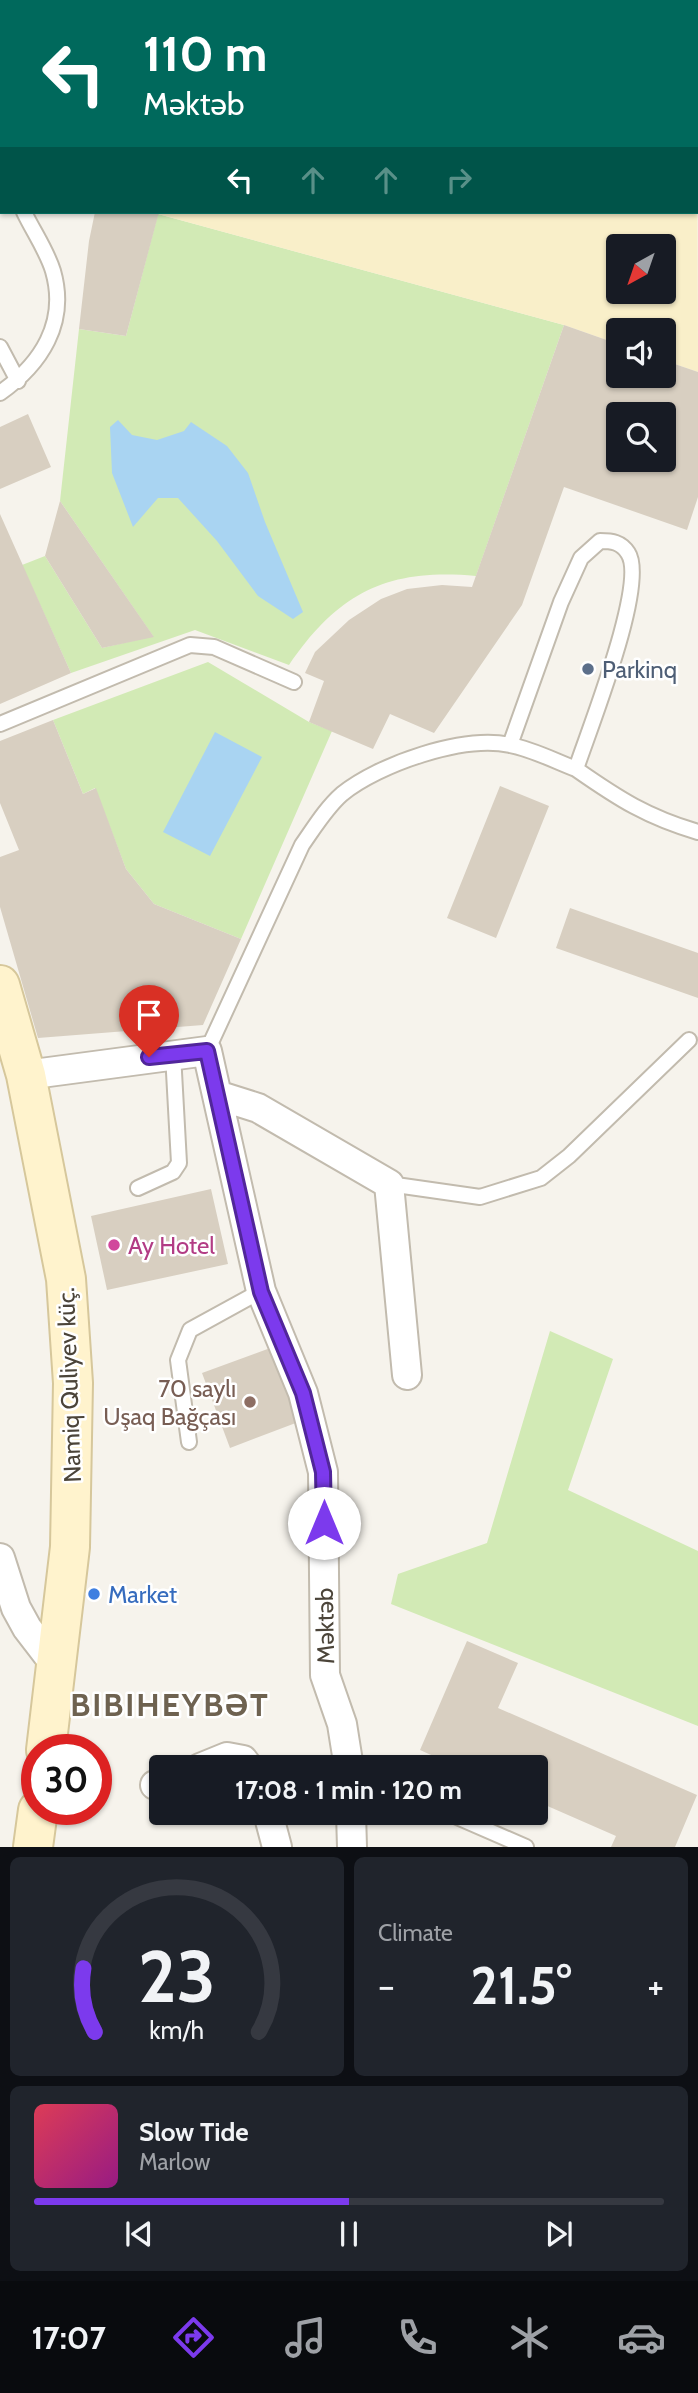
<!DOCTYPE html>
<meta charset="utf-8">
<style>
body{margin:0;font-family:Cabin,sans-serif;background:#20242c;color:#f1f3f6;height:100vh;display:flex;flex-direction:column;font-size:26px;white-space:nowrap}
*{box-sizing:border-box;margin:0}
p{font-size:23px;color:#9ea1a6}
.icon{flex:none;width:38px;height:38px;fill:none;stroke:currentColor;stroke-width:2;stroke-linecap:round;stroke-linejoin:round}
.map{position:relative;height:1847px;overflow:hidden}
.panel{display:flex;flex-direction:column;gap:10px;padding:10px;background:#0d0f14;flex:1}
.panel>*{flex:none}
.guide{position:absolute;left:0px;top:0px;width:698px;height:214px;box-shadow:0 2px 5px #0004;background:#00695c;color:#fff;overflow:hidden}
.needle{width:46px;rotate:220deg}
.buttons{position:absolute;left:606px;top:234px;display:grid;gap:14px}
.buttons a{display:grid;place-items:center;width:70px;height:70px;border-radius:7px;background:#171b24;box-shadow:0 2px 5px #0004;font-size:35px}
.speed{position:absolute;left:21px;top:1734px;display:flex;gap:14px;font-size:35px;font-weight:700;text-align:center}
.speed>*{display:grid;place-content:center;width:91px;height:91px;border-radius:50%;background:#171b24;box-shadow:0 2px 5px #0004;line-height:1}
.speed .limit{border:10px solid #d22;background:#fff;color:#111}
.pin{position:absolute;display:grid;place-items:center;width:60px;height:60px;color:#fff;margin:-72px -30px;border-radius:50% 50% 50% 0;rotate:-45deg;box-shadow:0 0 7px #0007}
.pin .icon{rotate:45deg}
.me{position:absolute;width:77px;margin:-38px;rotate:0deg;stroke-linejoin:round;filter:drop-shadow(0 0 5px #0008)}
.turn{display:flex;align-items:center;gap:24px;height:147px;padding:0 28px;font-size:32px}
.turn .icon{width:91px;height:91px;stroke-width:2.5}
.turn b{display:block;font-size:49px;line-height:60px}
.lanes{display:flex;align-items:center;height:66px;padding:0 28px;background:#0003;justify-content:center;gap:35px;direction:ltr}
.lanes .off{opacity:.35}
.big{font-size:52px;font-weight:700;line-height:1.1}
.panel .tile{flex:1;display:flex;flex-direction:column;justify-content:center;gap:10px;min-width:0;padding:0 24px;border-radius:10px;background:#20242c}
.panel .dial{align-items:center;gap:0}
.dial svg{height:182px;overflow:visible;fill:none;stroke:#363941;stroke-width:7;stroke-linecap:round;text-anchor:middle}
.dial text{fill:#f1f3f6;stroke:none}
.song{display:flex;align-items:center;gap:21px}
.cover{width:84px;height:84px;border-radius:10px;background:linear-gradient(135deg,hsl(350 70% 55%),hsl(310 70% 35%))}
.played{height:7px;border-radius:4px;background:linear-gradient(90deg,#7c3aed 50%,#363941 50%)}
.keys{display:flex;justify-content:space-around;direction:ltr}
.heat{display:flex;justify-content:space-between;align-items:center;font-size:38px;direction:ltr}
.panel .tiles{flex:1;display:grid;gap:10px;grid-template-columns:1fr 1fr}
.tile:last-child{grid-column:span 2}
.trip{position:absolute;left:149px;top:1755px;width:399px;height:70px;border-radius:7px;background:#171b24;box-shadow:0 2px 5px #0004;font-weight:700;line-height:70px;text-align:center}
.tabs{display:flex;height:112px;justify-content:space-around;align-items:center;background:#090b0e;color:#9ea1a6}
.tabs .icon{width:49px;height:49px}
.tabs .on{color:#7c3aed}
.tabs b{font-size:32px;color:#f1f3f6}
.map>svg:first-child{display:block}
.green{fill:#d2eab5}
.sand{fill:#f9efc9;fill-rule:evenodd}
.water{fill:#a9d4f2}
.building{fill:#d8cfc1;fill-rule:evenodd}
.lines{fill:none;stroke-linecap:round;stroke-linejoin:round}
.lane-casing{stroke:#c2bbae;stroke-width:18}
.street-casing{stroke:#c2bbae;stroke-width:32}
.secondary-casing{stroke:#d6c79b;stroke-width:42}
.lane{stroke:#fff;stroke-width:14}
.street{stroke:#fff;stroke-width:28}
.secondary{stroke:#fff3cd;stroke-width:38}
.route-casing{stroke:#51269a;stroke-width:18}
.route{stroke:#7c3aed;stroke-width:12}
.service-dot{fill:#5c6f8a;stroke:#fff;stroke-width:2.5}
.hotel-dot{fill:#d1479c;stroke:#fff;stroke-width:2.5}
.education-dot{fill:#8d6e63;stroke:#fff;stroke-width:2.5}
.shop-dot{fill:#3f7fe0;stroke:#fff;stroke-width:2.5}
.labels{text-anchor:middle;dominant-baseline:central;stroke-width:5;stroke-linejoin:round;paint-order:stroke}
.service-label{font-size:24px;fill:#4e5e75;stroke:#fff;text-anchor:start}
.hotel-label{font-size:24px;fill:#b23c85;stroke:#fff;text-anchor:start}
.street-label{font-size:24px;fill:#4b4439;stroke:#fff}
.education-label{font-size:24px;fill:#785e54;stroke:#fff;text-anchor:end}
.shop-label{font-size:24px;fill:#366cbe;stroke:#fff;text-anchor:start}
.district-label{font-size:32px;font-weight:bold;letter-spacing:2px;fill:#6e6250;stroke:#fff}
</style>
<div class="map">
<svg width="698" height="1847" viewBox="0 0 698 1847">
<rect width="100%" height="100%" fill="#f6f3ec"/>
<path class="green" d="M 158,214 L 564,325 L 476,576 C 388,568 339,592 289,665 L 195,630 L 71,673 L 22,565 L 45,556 L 102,648 L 153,636 L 60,501 L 79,329 L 126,336 Z
M 208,662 L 309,722 L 332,731 L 241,939 L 154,904 L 126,869 L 95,788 L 83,794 L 53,720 Z
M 550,1331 L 613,1359 L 568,1490 L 698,1551 L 698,1726 L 391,1604 L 398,1574 L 487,1543 Z"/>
<path class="sand" d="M 0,0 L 187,0 L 2,2 L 0,94 Z
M 223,0 L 456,0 L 460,2 L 223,2 Z
M 697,101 L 698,372 L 663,360 L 663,331 L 618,331 L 618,344 L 564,325 L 158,214 L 159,212 L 696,212 ZM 618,247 L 663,247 L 663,292 L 618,292 Z"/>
<path class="water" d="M 456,0 L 698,0 L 698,102 L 696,2 Z
M 118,420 L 132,435 L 157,440 L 184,431 L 191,422 L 227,446 L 248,473 L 265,522 L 303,612 L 293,619 L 258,596 L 217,541 L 178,498 L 158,498 L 133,527 L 112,473 L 110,427 Z
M 215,732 L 262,757 L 210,856 L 163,832 Z"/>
<path class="building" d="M 95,212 L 159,212 L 126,336 L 79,329 L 89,241 Z
M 564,325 L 618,344 L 618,376 L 663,376 L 663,360 L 698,372 L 698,497 L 687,530 L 564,487 L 522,605 L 434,733 L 390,714 L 373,749 L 309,722 L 324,681 L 305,673 L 315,652 L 349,620 L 381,599 L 407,589 L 442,585 L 472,587 ZM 618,415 L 663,415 L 663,460 L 618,460 Z
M 28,414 L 51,467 L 0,489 L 0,427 Z
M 60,501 L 154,637 L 102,648 L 45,556 Z
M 0,514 L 71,673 L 0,704 Z
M 53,720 L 83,794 L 96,788 L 126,869 L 154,904 L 241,939 L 203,1025 L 38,1038 L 0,907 L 0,857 L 19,850 L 0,803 L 0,741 Z
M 500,786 L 549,806 L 496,938 L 447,918 Z
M 570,908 L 698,953 L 698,998 L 556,948 Z
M 211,1189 L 228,1264 L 107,1290 L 91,1216 Z
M 273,1347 L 301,1421 L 230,1448 L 202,1373 Z
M 467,1641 L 518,1663 L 498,1708 L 697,1795 L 675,1847 L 611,1847 L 616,1836 L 536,1801 L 536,1768 L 460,1768 L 420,1750 Z"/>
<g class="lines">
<g class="lane-casing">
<path id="lane" d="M 0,162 L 2,166
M 0,347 L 18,381
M 0,393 C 41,364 68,323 53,271 C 47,251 33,231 24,212
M 0,724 L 190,645 L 214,647 L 294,682
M 576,769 C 619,799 647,817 698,832
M 207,1051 L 302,845 C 314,828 326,808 342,794 C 379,764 463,735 510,745 C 532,749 555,761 576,769 C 588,732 648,583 628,553 C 621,542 612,541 600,541 L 581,558 L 561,602 L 510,745
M 389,1184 L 480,1197 L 541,1178 L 569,1156 L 689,1040
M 138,1188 L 173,1172 L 179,1163 L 173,1054
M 189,1442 L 178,1360 L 190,1330 L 261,1291
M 448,1813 L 526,1847"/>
</g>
<g class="street-casing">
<path id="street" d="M 26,1075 L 207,1051 L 261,1291 L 303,1393 L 323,1472 L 325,1675 L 342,1724 L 349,1768
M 217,1095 L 258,1108 L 389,1184 L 407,1375
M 0,1558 L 16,1608 L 27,1628 L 57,1667
M 200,1768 L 227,1757 L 243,1760 L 249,1768
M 155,1785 L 161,1783
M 268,1813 L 277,1847
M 351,1813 L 352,1847"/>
</g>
<g class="secondary-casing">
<path id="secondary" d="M 0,985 L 26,1075 L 66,1279 L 73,1383 L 70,1547 L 46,1750
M 33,1847 L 38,1810"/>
</g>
<use href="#lane" class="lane"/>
<use href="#street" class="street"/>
<use href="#secondary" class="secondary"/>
</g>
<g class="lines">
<g class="route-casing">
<path id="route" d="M 149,1057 L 207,1051 L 261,1292 L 303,1393 L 323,1472 L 324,1523"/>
</g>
<use href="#route" class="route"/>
</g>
<circle class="service-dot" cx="588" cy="669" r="7"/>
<circle class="hotel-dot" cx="114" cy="1245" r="7"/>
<circle class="education-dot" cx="250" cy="1402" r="7"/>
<circle class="shop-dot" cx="94" cy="1594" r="7"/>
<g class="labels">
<g class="service-label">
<text x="602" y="669">Parkinq</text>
</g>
<g class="hotel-label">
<text x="128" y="1245">Ay Hotel</text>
</g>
<g class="street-label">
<text transform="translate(69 1385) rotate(-92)">Namiq Quliyev küç.</text>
<text transform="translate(325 1626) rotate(-91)">Məktəb</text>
</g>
<g class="education-label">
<text x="236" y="1388">70 saylı<tspan x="236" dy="28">Uşaq Bağçası</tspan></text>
</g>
<g class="shop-label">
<text x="108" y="1594">Market</text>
</g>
<g class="district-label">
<text x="170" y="1704">BIBIHEYBƏT</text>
</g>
</g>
</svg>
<div class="buttons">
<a><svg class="needle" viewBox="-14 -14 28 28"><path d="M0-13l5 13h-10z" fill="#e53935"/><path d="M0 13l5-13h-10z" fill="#9ea1a6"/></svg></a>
<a><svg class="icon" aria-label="sound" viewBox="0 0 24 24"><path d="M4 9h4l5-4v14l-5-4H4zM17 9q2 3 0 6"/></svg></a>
<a><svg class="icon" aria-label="search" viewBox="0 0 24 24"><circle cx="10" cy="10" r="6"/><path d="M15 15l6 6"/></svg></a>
</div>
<div class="speed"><div class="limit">30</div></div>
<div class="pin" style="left:149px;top:1057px;background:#d93025"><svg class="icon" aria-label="arrive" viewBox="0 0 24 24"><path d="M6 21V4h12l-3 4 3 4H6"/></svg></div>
<svg class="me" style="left:324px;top:1523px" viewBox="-20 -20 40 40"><circle r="19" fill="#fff"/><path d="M0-13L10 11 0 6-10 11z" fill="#7c3aed"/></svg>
<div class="trip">17:08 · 1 min · 120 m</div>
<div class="guide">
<div class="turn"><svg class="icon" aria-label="left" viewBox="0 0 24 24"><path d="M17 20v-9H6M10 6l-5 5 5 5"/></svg><div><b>110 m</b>Məktəb</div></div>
<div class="lanes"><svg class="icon" aria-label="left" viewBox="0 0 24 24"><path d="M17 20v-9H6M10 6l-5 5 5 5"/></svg><svg class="icon off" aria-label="ahead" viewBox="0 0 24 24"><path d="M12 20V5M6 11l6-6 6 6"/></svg><svg class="icon off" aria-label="ahead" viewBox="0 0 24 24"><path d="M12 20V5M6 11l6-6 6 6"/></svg><svg class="icon off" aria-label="right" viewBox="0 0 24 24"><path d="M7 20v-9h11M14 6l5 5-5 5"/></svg></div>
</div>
</div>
<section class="panel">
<div class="tiles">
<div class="tile dial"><svg viewBox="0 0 100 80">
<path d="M14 69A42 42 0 1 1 86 69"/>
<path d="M14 69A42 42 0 0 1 9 41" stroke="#7c3aed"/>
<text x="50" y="56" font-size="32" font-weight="700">23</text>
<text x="50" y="72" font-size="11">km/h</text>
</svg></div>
<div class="tile"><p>Climate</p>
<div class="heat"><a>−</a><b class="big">21.5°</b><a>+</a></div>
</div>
<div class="tile">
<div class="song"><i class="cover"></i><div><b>Slow Tide</b><p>Marlow</p></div></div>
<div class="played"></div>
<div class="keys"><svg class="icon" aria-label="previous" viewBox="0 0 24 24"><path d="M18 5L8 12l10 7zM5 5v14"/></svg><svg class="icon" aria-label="pause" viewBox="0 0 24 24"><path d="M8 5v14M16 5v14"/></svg><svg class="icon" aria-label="next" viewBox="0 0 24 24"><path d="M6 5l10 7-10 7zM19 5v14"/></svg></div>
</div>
</div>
</section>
<nav class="tabs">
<b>17:07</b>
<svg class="icon on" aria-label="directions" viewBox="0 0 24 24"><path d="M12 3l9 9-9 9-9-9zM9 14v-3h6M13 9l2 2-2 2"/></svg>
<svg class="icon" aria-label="music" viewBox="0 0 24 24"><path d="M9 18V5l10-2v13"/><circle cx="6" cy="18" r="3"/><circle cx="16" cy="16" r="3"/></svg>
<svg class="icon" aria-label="phone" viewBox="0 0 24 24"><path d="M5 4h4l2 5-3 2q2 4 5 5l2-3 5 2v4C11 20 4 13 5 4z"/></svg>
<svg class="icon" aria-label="climate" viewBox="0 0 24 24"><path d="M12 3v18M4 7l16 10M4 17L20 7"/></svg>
<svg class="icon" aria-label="car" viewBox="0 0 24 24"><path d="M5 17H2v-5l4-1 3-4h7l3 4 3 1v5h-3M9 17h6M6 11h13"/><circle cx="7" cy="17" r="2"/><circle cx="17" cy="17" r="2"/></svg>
</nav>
